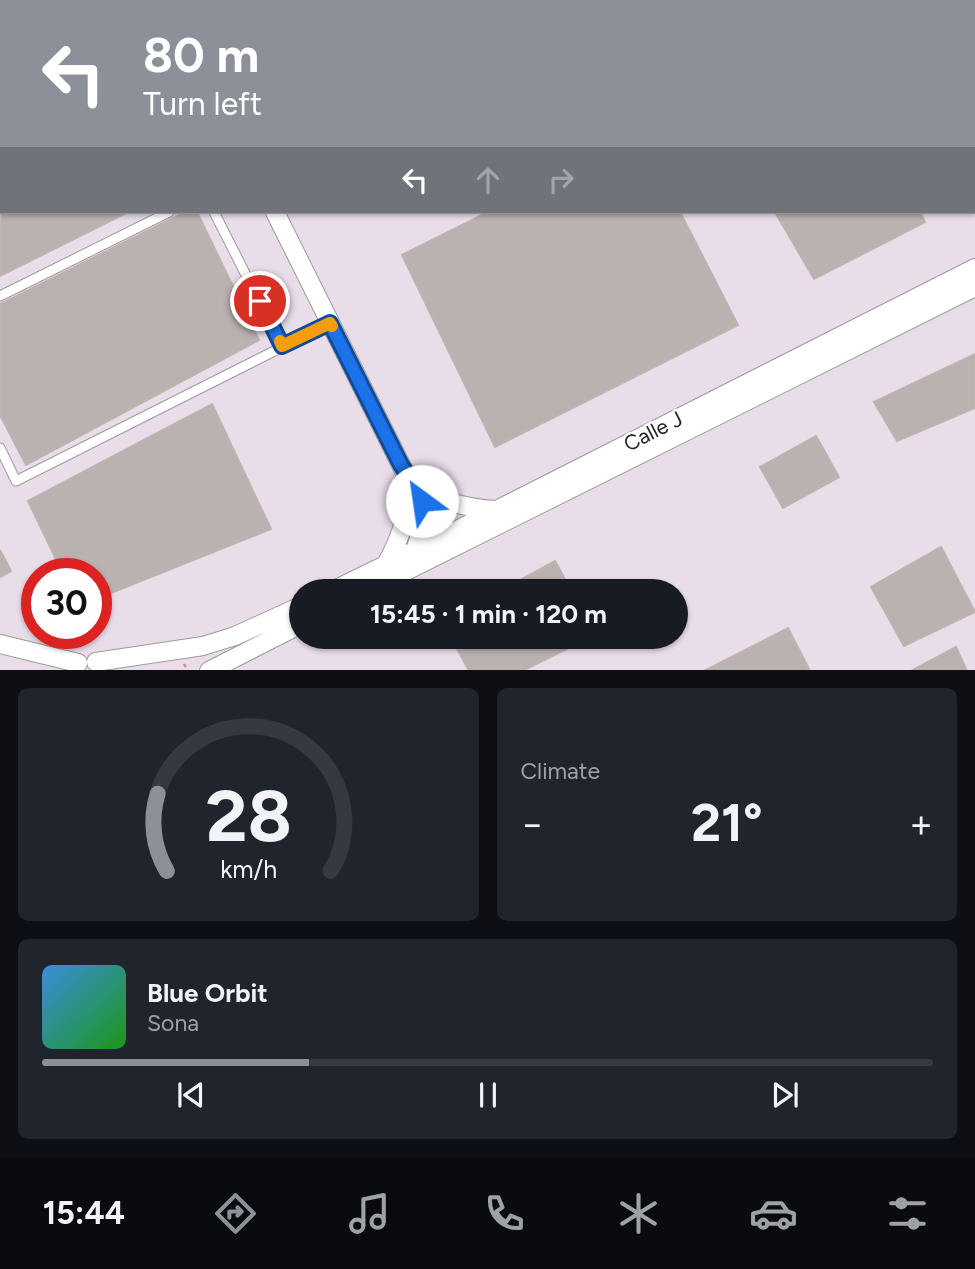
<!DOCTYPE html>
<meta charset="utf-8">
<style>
body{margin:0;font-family:Figtree,sans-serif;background:#20242c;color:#f1f3f6;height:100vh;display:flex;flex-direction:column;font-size:26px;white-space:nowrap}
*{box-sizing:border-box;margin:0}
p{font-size:23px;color:#9ea1a6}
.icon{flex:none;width:38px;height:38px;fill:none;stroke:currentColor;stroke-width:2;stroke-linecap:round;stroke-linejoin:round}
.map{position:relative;height:670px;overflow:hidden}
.sheet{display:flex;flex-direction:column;gap:18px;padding:18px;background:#0d0f14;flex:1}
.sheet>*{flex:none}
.guide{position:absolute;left:0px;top:0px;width:976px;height:214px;box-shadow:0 2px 5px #0004;background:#8c9099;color:#fff;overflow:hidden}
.speed{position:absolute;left:21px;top:558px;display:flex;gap:14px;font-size:35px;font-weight:700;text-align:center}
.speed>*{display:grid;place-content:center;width:91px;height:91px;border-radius:50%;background:#171b24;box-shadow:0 2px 5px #0004;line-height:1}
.speed .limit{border:10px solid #d22;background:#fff;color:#111}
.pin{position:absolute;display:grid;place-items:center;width:60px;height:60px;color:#fff;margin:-30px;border:4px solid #fff;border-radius:50%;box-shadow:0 2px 7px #0007}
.me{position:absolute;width:77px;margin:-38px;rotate:329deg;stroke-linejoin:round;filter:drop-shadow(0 0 5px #0008)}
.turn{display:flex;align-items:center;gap:24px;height:147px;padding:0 28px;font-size:32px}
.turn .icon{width:91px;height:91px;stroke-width:2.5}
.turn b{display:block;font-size:49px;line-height:60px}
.lanes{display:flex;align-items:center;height:66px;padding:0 28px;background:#0003;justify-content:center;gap:35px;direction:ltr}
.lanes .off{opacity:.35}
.big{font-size:52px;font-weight:700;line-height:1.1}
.sheet .tile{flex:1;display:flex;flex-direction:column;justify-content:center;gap:10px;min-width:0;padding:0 24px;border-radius:10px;background:#20242c}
.sheet .dial{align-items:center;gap:0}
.dial svg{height:182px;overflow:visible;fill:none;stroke:#363941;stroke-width:7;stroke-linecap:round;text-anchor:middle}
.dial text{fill:#f1f3f6;stroke:none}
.song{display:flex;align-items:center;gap:21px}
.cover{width:84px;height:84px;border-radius:10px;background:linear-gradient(135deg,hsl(210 70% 55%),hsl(120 70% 35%))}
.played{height:7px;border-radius:4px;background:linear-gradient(90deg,#8c9099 30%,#363941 30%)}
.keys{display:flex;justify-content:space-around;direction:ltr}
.heat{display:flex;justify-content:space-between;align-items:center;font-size:38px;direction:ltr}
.sheet .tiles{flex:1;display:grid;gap:18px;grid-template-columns:1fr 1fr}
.tile:last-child{grid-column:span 2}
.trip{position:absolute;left:289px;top:579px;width:399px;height:70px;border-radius:35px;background:#171b24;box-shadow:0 2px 5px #0004;font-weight:700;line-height:70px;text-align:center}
.menu{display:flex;height:112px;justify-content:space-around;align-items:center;background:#090b0e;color:#9ea1a6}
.menu .icon{width:49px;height:49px}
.menu .selected{color:#8c9099}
.menu b{font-size:32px;color:#f1f3f6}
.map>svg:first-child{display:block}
.industrial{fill:#e8dde9;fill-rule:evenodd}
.building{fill:#bab2b0;stroke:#c1b2ae;stroke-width:2}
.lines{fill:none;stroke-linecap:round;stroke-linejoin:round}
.service-casing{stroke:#9c9c9c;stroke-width:11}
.minor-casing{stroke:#9c9c9c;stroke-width:20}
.path{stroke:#ea828f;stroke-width:2.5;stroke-dasharray:3.5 3.5;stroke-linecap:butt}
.service{stroke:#fff;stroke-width:9}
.minor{stroke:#fff;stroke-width:18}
.route-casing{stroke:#114b97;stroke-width:18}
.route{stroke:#1a73e8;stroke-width:12}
.slow{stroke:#f59e0b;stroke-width:12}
.labels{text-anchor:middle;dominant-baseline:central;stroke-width:5;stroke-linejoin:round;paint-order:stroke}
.street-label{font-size:21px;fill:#222;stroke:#fff}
</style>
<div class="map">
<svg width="975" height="671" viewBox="0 0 975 671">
<rect width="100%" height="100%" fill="#f1edea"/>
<path class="industrial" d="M 0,0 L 919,0 L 920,2 L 2,2 L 2,212 L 975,212 L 975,110 L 975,670 L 0,670 ZM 37,574 L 96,574 L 96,634 L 37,634 ZM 301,592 L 676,592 L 676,637 L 301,637 Z"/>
<path class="building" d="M 0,0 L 78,0 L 79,2 L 2,2 L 0,52 Z
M 277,0 L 485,0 L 486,2 L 278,2 Z
M 522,0 L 794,0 L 795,2 L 518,2 Z
M 2,80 L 2,167 L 0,168 L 0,81 Z
M 2,178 L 2,212 L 128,212 L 0,276 Z
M 185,212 L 197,212 L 259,340 L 26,465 L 0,415 L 0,304 Z
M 488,212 L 680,212 L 738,325 L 495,447 L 402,255 Z
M 775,212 L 920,212 L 925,222 L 814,279 Z
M 975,354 L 975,408 L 897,441 L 874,402 Z
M 212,404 L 271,529 L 96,599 L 96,574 L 63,574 L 28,501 Z
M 816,436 L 839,477 L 783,508 L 760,467 Z
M 941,547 L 975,612 L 904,646 L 871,587 Z
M 0,550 L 11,571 L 0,577 Z
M 555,561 L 572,592 L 498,592 Z
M 788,628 L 810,671 L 704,671 Z
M 451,637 L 591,637 L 522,671 L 469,671 Z
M 956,647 L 967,671 L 911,671 Z"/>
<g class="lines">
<g class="service-casing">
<path id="service" d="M 101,0 L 102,2
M 135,2 L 139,0
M 0,67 L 2,66
M 214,212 L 282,346
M 0,296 L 169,212
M 0,448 L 16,481 L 330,323"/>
</g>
<g class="minor-casing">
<path id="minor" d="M 169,0 L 170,2
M 275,212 L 408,479 C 409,514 403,532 387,563
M 408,479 C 431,502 423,529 413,557
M 414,482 C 445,502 458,507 495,510
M 330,592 L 461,528 L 975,268
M 364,592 L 975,287
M 0,644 L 78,663
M 96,662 L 203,646 L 235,636 L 301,606
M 209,671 L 301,624"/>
</g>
<path class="path" d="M 946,0 L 946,2
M 975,56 L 975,57
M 300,589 L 316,581
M 184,664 L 188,671"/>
<use href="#service" class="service"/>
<use href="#minor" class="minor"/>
</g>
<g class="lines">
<g class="route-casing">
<path id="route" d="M 260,301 L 282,346 L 330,323 L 400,463 C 407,476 419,487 422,501"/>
</g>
<use href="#route" class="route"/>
<path class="slow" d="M 280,341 L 282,346 L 330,323 L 332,326"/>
</g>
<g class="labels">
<g class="street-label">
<text transform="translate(653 431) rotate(-27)">Calle J</text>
</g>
</g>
</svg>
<div class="speed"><div class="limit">30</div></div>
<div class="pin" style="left:260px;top:301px;background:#d93025"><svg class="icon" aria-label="arrive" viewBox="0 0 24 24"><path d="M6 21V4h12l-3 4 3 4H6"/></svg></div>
<svg class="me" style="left:422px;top:501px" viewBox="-20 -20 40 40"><circle r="19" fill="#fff"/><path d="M0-13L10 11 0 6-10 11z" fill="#1a73e8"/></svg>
<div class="trip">15:45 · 1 min · 120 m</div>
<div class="guide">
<div class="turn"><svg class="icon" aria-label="left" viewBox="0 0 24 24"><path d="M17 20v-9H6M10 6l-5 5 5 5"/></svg><div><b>80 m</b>Turn left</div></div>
<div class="lanes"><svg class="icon" aria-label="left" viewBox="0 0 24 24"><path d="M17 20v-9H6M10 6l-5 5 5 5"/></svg><svg class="icon off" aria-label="ahead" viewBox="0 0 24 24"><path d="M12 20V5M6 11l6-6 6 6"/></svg><svg class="icon off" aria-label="right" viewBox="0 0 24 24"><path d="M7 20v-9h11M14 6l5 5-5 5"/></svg></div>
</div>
</div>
<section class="sheet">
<div class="tiles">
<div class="tile dial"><svg viewBox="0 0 100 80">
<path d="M14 69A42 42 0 1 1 86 69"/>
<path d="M14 69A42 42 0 0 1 10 35" stroke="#8c9099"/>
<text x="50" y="56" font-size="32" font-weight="700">28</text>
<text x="50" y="72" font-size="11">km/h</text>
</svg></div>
<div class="tile"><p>Climate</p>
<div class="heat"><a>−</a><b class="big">21°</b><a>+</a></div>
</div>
<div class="tile">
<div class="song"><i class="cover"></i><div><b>Blue Orbit</b><p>Sona</p></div></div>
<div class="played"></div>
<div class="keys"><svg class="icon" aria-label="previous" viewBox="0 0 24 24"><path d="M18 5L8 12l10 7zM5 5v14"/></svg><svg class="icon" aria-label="pause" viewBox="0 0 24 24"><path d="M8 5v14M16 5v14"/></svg><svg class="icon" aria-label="next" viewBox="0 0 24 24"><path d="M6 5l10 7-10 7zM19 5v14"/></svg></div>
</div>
</div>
</section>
<nav class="menu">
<b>15:44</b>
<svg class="icon selected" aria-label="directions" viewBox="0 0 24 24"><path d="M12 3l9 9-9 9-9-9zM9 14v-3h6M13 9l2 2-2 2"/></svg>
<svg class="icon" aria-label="music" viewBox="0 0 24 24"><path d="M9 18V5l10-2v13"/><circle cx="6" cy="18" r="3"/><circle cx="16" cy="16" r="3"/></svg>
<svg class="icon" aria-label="phone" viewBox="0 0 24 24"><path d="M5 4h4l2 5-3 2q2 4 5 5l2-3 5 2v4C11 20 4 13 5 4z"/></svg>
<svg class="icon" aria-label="climate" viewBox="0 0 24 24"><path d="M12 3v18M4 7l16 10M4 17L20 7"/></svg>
<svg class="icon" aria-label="car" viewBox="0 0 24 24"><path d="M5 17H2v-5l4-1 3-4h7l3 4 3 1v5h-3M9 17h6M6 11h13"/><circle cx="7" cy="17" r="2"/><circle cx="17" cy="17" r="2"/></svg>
<svg class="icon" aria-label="filters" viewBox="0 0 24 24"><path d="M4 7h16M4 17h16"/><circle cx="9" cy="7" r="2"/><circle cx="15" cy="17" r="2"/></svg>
</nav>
